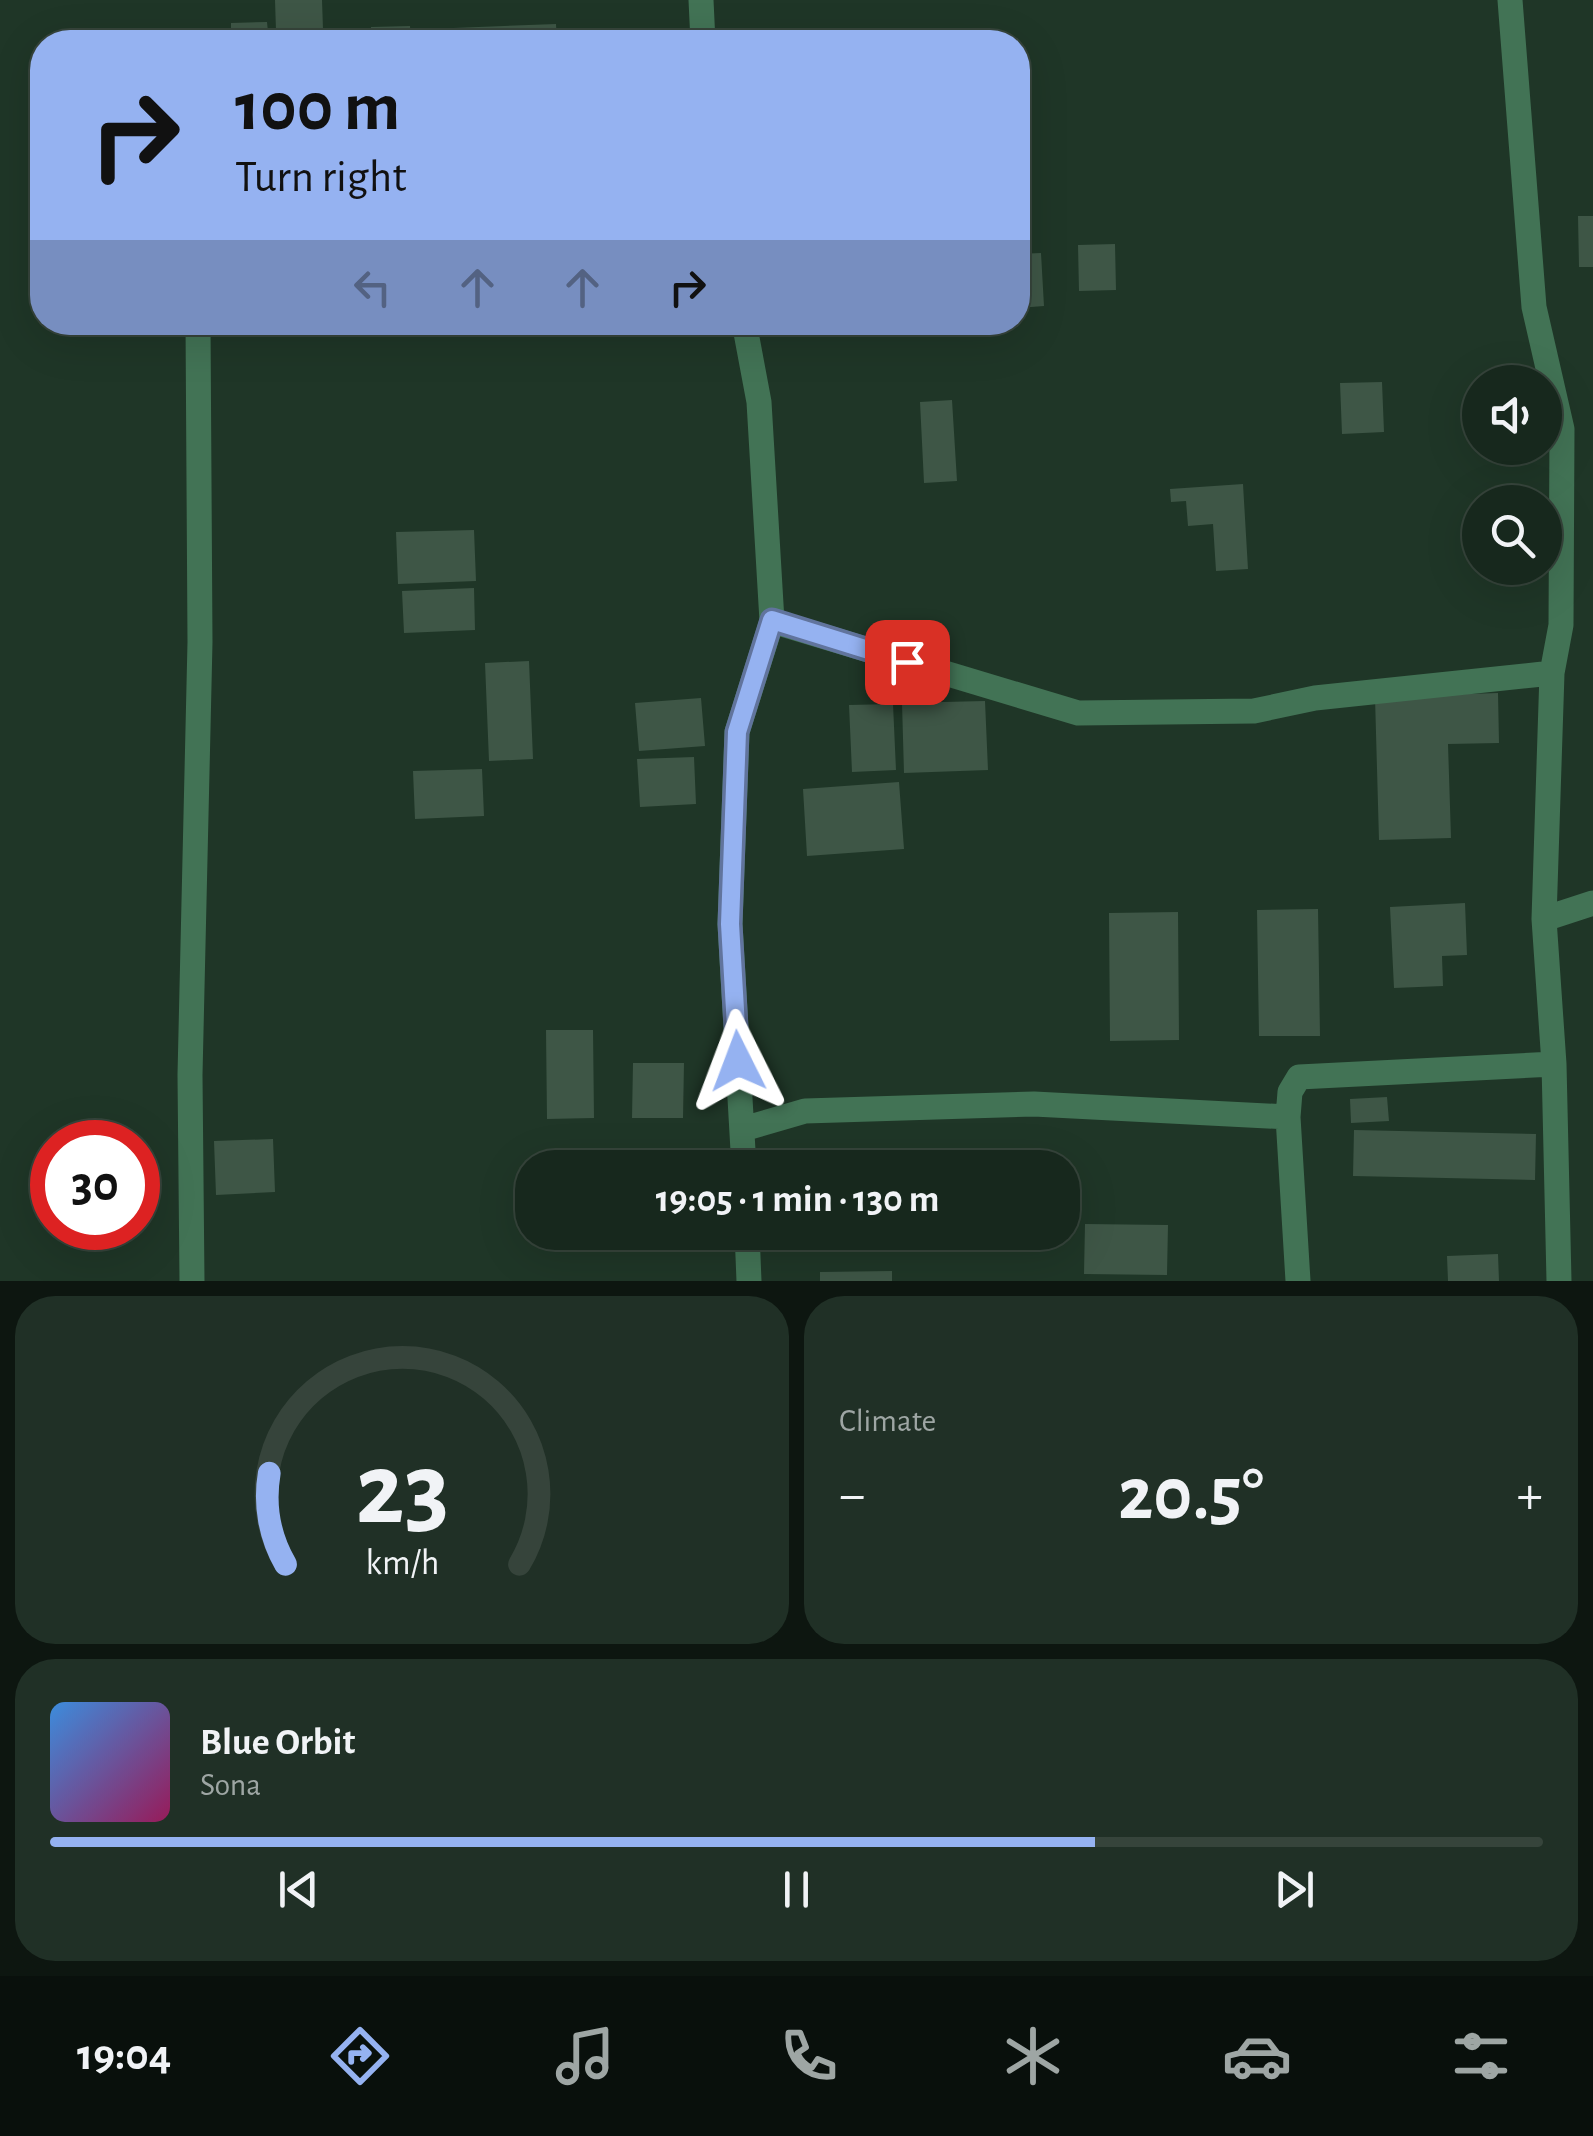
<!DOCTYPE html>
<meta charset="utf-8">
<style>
body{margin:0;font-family:"Alegreya Sans",sans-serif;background:#203026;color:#f1f3f6;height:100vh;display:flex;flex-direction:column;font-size:38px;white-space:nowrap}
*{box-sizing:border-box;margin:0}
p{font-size:32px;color:#9ea6a4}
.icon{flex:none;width:55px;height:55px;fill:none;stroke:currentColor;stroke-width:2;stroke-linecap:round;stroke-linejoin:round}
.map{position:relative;height:1281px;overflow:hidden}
.panel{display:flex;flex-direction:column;gap:15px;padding:15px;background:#0d1610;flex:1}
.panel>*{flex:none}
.top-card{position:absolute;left:30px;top:30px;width:1000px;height:305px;border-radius:40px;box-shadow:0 10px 40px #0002,0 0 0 2px #36443b;background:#95b2f1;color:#111;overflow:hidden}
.fabs{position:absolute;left:1462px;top:365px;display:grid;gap:20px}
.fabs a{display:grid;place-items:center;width:100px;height:100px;border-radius:50%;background:#17281d;box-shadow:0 10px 40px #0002,0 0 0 2px #36443b;font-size:50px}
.speed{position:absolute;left:30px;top:1120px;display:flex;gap:20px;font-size:50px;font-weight:700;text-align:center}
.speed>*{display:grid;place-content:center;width:130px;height:130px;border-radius:50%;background:#17281d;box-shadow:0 10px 40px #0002,0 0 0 2px #36443b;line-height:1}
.speed .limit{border:15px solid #d22;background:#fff;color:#111}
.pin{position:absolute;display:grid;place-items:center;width:85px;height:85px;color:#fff;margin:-42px;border-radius:20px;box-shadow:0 5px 15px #0006}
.me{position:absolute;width:110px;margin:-55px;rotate:357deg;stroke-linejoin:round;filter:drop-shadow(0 0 8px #0008)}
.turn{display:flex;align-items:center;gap:35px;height:210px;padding:0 40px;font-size:45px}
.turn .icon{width:130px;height:130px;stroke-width:2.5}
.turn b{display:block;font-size:70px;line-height:85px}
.lanes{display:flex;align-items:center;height:95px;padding:0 40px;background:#0003;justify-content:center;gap:50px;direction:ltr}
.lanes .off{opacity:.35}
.big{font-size:75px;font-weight:600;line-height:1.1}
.panel .widget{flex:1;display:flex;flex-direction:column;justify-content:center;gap:15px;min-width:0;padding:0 35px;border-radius:40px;background:#203026}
.panel .dial{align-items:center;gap:0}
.dial svg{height:260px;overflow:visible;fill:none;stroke:#36443b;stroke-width:7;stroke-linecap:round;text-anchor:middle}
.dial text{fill:#f1f3f6;stroke:none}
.song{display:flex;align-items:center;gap:30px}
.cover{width:120px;height:120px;border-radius:15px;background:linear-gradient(135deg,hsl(210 70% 55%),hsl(330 70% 35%))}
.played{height:10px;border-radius:5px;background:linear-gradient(90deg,#95b2f1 70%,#36443b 70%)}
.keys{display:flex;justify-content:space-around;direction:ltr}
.heat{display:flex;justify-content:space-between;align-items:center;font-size:55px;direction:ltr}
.panel .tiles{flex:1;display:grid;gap:15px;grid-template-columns:1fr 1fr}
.widget:last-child{grid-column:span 2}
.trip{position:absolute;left:515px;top:1150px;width:565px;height:100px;border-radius:40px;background:#17281d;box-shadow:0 10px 40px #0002,0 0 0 2px #36443b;font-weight:600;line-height:100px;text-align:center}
.tab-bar{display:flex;height:160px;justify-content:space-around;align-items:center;background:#09100c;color:#9ea6a4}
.tab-bar .icon{width:70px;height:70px}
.tab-bar .selected{color:#95b2f1}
.tab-bar b{font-size:45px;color:#f1f3f6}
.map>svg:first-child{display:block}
.building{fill:#3e5646}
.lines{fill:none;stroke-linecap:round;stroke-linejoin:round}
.street{stroke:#427355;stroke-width:25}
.route-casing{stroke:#61749d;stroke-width:25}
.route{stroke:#95b2f1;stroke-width:18}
</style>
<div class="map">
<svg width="1593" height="1281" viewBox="0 0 1593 1281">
<rect width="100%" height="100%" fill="#1f3627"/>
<path class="building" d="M 275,0 L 322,0 L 323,29 L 276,31 Z
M 267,22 L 268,32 L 231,33 L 231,23 Z
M 556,24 L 557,42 L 454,42 L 453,28 Z
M 410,26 L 411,42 L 371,42 L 371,27 Z
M 838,33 L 865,33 L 865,42 L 838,42 Z
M 1578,216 L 1593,216 L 1593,267 L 1579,267 Z
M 1115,244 L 1116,290 L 1079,291 L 1078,245 Z
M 1041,253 L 1044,306 L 1018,308 L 1018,254 Z
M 328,322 L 393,322 L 394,328 L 329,331 Z
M 1382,382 L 1384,432 L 1342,434 L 1340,383 Z
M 952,400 L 957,481 L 924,483 L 920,402 Z
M 1243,484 L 1248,569 L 1216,571 L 1213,524 L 1188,526 L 1186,501 L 1171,502 L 1170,489 Z
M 474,530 L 476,581 L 398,584 L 396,532 Z
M 474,588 L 475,630 L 404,633 L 402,591 Z
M 529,661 L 533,759 L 489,761 L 485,663 Z
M 1498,693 L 1499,743 L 1448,744 L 1451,838 L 1379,840 L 1375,697 Z
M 701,698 L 705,746 L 639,751 L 635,703 Z
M 985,701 L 988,770 L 904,773 L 902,703 Z
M 893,704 L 896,770 L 852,772 L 849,705 Z
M 694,757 L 696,804 L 640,807 L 637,759 Z
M 482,769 L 484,816 L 415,819 L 413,771 Z
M 899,782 L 904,849 L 807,856 L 803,789 Z
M 1465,903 L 1467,955 L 1442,956 L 1443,986 L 1394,988 L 1390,907 Z
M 1318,909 L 1320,1036 L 1259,1036 L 1257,910 Z
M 1178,912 L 1179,1040 L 1110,1041 L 1109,913 Z
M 546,1030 L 593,1030 L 594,1118 L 547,1119 Z
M 633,1063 L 684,1063 L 683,1118 L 632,1118 Z
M 1387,1097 L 1389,1121 L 1351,1123 L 1350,1099 Z
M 1354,1130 L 1536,1134 L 1535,1180 L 1353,1176 Z
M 273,1139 L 275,1192 L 216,1195 L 214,1141 Z
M 1085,1224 L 1168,1225 L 1167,1275 L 1084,1274 Z
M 1498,1254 L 1499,1281 L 1448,1281 L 1447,1256 Z
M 892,1271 L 892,1281 L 820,1281 L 820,1272 Z"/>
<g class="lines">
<path class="street" d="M 701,0 L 703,42
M 1510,0 L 1534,307 L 1562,429 L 1561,625 L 1552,673 L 1544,919 L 1554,1064 L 1559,1281
M 744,322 L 759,402 L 772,621 L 737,732 L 730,924 L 744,1168
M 772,621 L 1078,713 L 1254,711 L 1315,698 L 1552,673
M 1544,919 L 1593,903
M 743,1129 L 805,1111 L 1034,1104 L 1288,1117
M 747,1232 L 749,1281
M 192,1281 L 190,1075 L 200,642 L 198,322
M 1298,1281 L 1288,1117 L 1290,1092 L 1299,1077 L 1554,1064"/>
</g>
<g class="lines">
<g class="route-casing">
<path id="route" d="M 738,1061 L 730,924 L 737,732 L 772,620 L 907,662"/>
</g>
<use href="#route" class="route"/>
</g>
</svg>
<div class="fabs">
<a><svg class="icon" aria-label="sound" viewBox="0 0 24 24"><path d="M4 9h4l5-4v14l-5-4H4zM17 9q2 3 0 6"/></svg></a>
<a><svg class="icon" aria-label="search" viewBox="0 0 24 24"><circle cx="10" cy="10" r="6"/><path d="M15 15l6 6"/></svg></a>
</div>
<div class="speed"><div class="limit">30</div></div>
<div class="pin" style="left:907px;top:662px;background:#d93025"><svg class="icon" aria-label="arrive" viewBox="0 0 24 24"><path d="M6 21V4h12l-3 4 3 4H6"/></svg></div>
<svg class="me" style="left:738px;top:1061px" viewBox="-20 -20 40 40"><path d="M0-17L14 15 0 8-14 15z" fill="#95b2f1" stroke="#fff" stroke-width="4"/></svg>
<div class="trip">19:05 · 1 min · 130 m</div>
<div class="top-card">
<div class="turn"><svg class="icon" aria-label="right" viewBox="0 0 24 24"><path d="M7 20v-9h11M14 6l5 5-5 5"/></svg><div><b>100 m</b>Turn right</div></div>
<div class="lanes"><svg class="icon off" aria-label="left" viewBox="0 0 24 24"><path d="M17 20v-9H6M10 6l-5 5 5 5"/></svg><svg class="icon off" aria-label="ahead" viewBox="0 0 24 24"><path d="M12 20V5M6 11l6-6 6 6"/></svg><svg class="icon off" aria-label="ahead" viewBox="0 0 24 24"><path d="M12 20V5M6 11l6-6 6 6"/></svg><svg class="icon" aria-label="right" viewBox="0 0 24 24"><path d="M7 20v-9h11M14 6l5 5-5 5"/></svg></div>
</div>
</div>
<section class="panel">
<div class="tiles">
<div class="widget dial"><svg viewBox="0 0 100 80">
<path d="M14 69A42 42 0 1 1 86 69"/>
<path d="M14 69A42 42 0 0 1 9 41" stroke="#95b2f1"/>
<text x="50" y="56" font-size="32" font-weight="700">23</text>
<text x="50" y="72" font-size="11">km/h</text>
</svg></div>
<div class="widget"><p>Climate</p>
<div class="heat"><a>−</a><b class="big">20.5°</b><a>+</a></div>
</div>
<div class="widget">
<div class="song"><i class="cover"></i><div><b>Blue Orbit</b><p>Sona</p></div></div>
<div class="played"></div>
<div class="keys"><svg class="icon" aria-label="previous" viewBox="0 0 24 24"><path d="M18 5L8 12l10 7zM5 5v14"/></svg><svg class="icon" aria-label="pause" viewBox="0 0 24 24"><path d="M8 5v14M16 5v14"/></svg><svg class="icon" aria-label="next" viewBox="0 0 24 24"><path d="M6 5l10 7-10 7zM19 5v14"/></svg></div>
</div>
</div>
</section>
<nav class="tab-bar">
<b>19:04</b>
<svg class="icon selected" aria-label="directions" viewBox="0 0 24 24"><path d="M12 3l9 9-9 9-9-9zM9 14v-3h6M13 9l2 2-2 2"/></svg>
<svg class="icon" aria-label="music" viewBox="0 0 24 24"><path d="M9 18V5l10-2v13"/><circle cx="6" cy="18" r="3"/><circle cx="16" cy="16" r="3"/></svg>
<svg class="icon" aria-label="phone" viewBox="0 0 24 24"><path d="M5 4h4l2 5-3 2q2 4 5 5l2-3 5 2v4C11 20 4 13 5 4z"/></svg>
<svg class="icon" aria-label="climate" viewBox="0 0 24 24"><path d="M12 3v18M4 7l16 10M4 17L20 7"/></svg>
<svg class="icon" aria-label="car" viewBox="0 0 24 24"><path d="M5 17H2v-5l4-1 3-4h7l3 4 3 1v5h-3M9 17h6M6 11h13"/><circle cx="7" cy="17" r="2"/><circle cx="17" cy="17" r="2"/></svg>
<svg class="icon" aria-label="filters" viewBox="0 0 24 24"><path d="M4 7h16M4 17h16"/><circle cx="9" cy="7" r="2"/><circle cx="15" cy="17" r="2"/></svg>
</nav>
